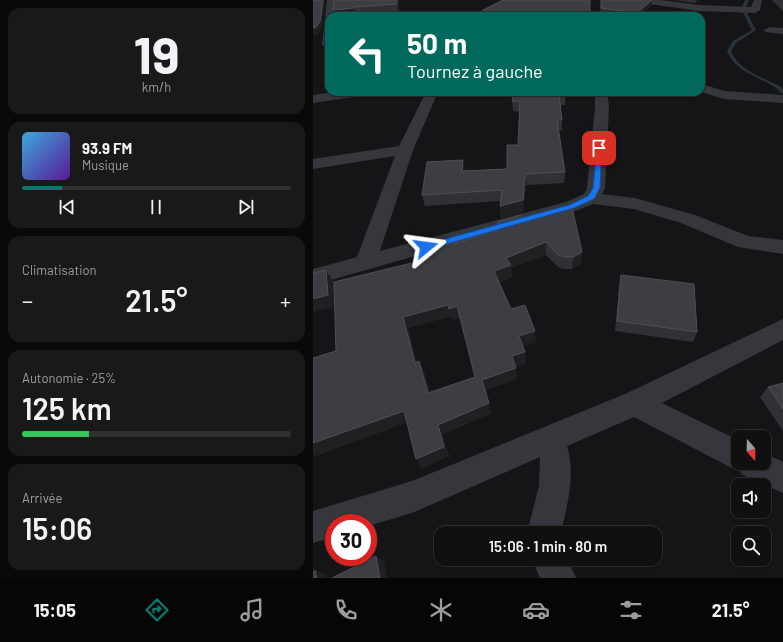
<!DOCTYPE html>
<html lang="fr">
<meta charset="utf-8">
<style>
body{margin:0;font-family:Barlow,sans-serif;background:#19191a;color:#f1f3f6;height:100vh;display:flex;flex-direction:column;font-size:15px;white-space:nowrap}
*{box-sizing:border-box;margin:0}
p{font-size:13px;color:#9c9d9f}
.icon{flex:none;width:22px;height:22px;fill:none;stroke:currentColor;stroke-width:2;stroke-linecap:round;stroke-linejoin:round}
.map{position:relative;flex:1;overflow:hidden}
.details{display:flex;flex-direction:column;gap:8px;padding:8px;background:#090909;width:313px}
.details>*{flex:none}
.top-card{position:absolute;left:12px;top:12px;width:380px;height:84px;border-radius:12px;box-shadow:0 1px 3px #0004,0 0 0 1px #303031;background:#00695c;color:#fff;overflow:hidden}
.needle{width:26px;rotate:160deg}
.fabs{position:absolute;left:418px;top:430px;display:grid;gap:8px}
.fabs a{display:grid;place-items:center;width:40px;height:40px;border-radius:8px;background:#101011;box-shadow:0 1px 3px #0004,0 0 0 1px #303031;font-size:20px}
.speed{position:absolute;left:12px;top:514px;display:flex;gap:8px;font-size:20px;font-weight:700;text-align:center}
.speed>*{display:grid;place-content:center;width:52px;height:52px;border-radius:50%;background:#101011;box-shadow:0 1px 3px #0004,0 0 0 1px #303031;line-height:1}
.speed .limit{border:6px solid #d22;background:#fff;color:#111}
.pin{position:absolute;display:grid;place-items:center;width:34px;height:34px;color:#fff;margin:-17px;border-radius:8px;box-shadow:0 2px 6px #0006}
.me{position:absolute;width:44px;margin:-22px;rotate:74deg;stroke-linejoin:round;filter:drop-shadow(0 0 3px #0008)}
.turn{display:flex;align-items:center;gap:14px;height:84px;padding:0 16px;font-size:18px}
.turn .icon{width:52px;height:52px;stroke-width:2.5}
.turn b{display:block;font-size:28px;line-height:34px}
.big{font-size:30px;font-weight:600;line-height:1.1}
.details .tile{flex:1;display:flex;flex-direction:column;justify-content:center;gap:6px;min-width:0;padding:0 14px;border-radius:12px;background:#19191a}
.details .dial{align-items:center;gap:0}
.dial b{font-size:52px;line-height:1}
.song{display:flex;align-items:center;gap:12px}
.cover{width:48px;height:48px;border-radius:6px;background:linear-gradient(135deg,hsl(200 70% 55%),hsl(270 70% 35%))}
.played{height:4px;border-radius:2px;background:linear-gradient(90deg,#0f766e 15%,#303031 15%)}
.keys{display:flex;justify-content:space-around;direction:ltr}
.heat{display:flex;justify-content:space-between;align-items:center;font-size:22px;direction:ltr}
.charge{height:6px;border-radius:3px;background:linear-gradient(90deg,#34c759 25%,#303031 0)}
.trip{position:absolute;left:121px;top:526px;width:228px;height:40px;border-radius:12px;background:#101011;box-shadow:0 1px 3px #0004,0 0 0 1px #303031;font-weight:600;line-height:40px;text-align:center}
.dock{display:flex;height:64px;justify-content:space-around;align-items:center;background:#060607;color:#9c9d9f}
.dock .icon{width:28px;height:28px}
.dock .selected{color:#0f766e}
.dock b{font-size:18px;color:#f1f3f6}
main{display:flex;flex:1;min-height:0}
.map>svg:first-child{display:block}
.lines{fill:none;stroke-linecap:round;stroke-linejoin:round}
.stream{fill:#2a333c;fill-rule:evenodd}
.minor{fill:#36373d;fill-rule:evenodd}
.wall{fill:#313135;fill-rule:evenodd}
.shaded-wall{fill:#202023}
.building{fill:#3d3e43;stroke:#4e4f55;fill-rule:evenodd}
.route{fill:#1a73e8;stroke:#114b97}
</style>
<main>
<section class="details">
<div class="tile dial"><b>19</b><p>km/h</p></div>
<div class="tile">
<div class="song"><i class="cover"></i><div><b>93.9 FM</b><p>Musique</p></div></div>
<div class="played"></div>
<div class="keys"><svg class="icon" aria-label="previous" viewBox="0 0 24 24"><path d="M18 5L8 12l10 7zM5 5v14"/></svg><svg class="icon" aria-label="pause" viewBox="0 0 24 24"><path d="M8 5v14M16 5v14"/></svg><svg class="icon" aria-label="next" viewBox="0 0 24 24"><path d="M6 5l10 7-10 7zM19 5v14"/></svg></div>
</div>
<div class="tile"><p>Climatisation</p>
<div class="heat"><a>−</a><b class="big">21.5°</b><a>+</a></div>
</div>
<div class="tile"><p>Autonomie · 25%</p><b class="big">125 km</b><div class="charge"></div></div>
<div class="tile"><p>Arrivée</p><b class="big">15:06</b></div>
</section>
<div class="map">
<svg width="470" height="578" viewBox="0 0 470 578">
<rect width="100%" height="100%" fill="#151517"/>
<g class="lines">
<path class="stream" d="M 432,0 L 436,0 L 432,9 L 443,30 L 423,43 L 418,51 C 426,71 450,77 468,87 L 470,90 L 470,94 C 467,93 466,90 463,88 C 446,76 423,73 414,51 L 420,41 L 439,30 L 428,9 Z"/>
<path class="minor" d="M 14,0 L 22,0 L 21,16 L 16,16 L 16,49 L 9,45 Z
M 325,0 L 348,0 L 386,5 L 438,7 L 441,0 L 449,0 L 447,10 L 442,13 L 386,11 L 329,3 Z
M 456,27 L 470,28 L 470,34 L 452,32 L 451,30 Z
M 388,84 L 412,91 L 470,95 L 470,103 L 411,99 L 388,92 Z
M 21,92 L 54,92 L 53,95 L 48,96 L 0,103 L 0,95 Z
M 113,92 L 125,92 L 100,150 L 67,251 L 253,202 L 271,194 L 274,188 L 282,107 L 282,92 L 294,92 L 296,107 L 292,188 L 289,194 L 322,198 L 382,215 L 435,236 L 470,240 L 470,254 L 425,247 L 368,223 L 321,209 L 280,204 L 265,210 L 0,285 L 0,269 L 44,257 L 82,156 L 0,169 L 0,159 L 86,146 Z
M 470,319 L 470,340 L 349,403 L 425,440 L 425,463 L 451,463 L 451,453 L 470,462 L 470,493 L 428,474 L 427,470 L 425,471 L 415,466 L 321,417 L 254,446 C 263,475 254,505 248,533 L 214,533 L 226,486 L 227,457 L 99,513 L 55,526 L 55,523 L 21,523 L 21,537 L 0,543 L 0,511 L 99,481 L 312,394 Z
M 219,559 L 254,559 L 263,578 L 227,578 Z"/>
</g>
<path class="wall" d="M 21,0 L 86,0 L 85,11 L 43,13 L 43,15 L 31,16 L 22,16 Z
M 288,0 L 339,0 L 338,6 L 327,16 L 303,16 L 287,14 Z
M 360,0 L 387,0 L 382,3 Z
M 459,0 L 470,0 L 470,11 Z
M 201,92 L 253,95 L 252,105 L 247,105 L 249,120 L 249,130 L 245,131 L 252,172 L 251,183 L 213,185 L 210,212 L 188,218 L 187,206 L 187,201 L 112,206 L 109,195 L 152,171 L 194,169 L 205,145 L 206,112 L 200,111 L 199,101 Z
M 209,219 L 269,252 L 268,264 L 259,269 L 251,269 L 245,267 L 233,255 L 198,268 L 199,277 L 186,282 L 198,309 L 223,342 L 210,346 L 212,352 L 213,363 L 203,367 L 204,379 L 172,390 L 178,414 L 129,434 L 136,456 L 109,468 L 94,422 L 2,456 L 0,454 L 0,443 L 23,351 L 22,306 L 0,312 L 0,273 L 13,270 L 20,281 L 22,301 L 113,260 L 109,247 L 141,244 L 184,230 ZM 138,316 L 140,320 L 147,318 L 162,377 L 117,392 L 111,372 L 106,361 L 104,362 L 95,328 Z
M 308,275 L 384,332 L 380,342 L 302,331 L 306,286 Z
M 470,383 L 470,431 L 447,397 L 455,387 Z"/>
<path class="shaded-wall" d="M 10,0 L 12,0 L 9,29 L 5,35 L 0,35 L 0,28 Z
M 84,0 L 86,0 L 85,11 L 84,4 Z
M 339,0 L 338,6 L 327,16 L 324,16 L 324,13 Z
M 383,0 L 387,0 L 382,3 Z
M 41,7 L 43,15 L 31,16 L 22,16 L 20,10 Z
M 150,160 L 152,171 L 149,171 Z
M 212,174 L 213,185 L 210,212 L 188,218 L 187,206 Z
M 233,242 L 233,255 L 198,268 L 199,277 L 183,283 L 181,271 L 193,258 Z
M 269,252 L 268,264 L 259,269 L 260,257 Z
M 13,270 L 20,281 L 22,306 L 0,312 L 0,299 Z
M 135,305 L 138,316 L 95,328 L 107,374 L 102,363 L 90,317 Z
M 144,306 L 147,318 L 140,320 L 136,309 Z
M 222,331 L 223,342 L 207,347 L 206,336 Z
M 212,352 L 213,363 L 200,368 L 199,356 Z
M 106,361 L 111,372 L 120,403 L 115,393 Z
M 203,368 L 204,379 L 172,390 L 169,380 Z
M 176,403 L 178,414 L 129,434 L 136,456 L 109,468 L 103,459 L 125,425 Z
M 91,411 L 97,421 L 2,456 L 0,454 L 0,443 Z
M 63,556 L 71,561 L 74,578 L 67,578 Z
M 2,570 L 13,574 L 14,578 L 4,578 Z"/>
<path class="building" d="M 0,0 L 10,0 L 7,22 L 2,28 L 0,28 Z
M 21,0 L 84,0 L 84,4 L 41,7 L 41,8 L 20,10 Z
M 190,0 L 277,0 L 277,16 L 170,16 L 170,10 Z
M 288,0 L 339,0 L 324,13 L 288,8 Z
M 201,92 L 252,92 L 253,95 L 246,95 L 249,120 L 244,120 L 252,172 L 212,174 L 210,200 L 187,206 L 189,190 L 109,195 L 114,162 L 150,160 L 149,171 L 194,169 L 194,145 L 205,145 L 207,101 L 199,101 Z
M 259,207 L 269,252 L 260,257 L 252,257 L 245,255 L 233,242 L 193,258 L 198,265 L 181,271 L 198,309 L 212,305 L 222,331 L 206,336 L 212,352 L 199,356 L 203,368 L 169,380 L 176,403 L 125,425 L 131,447 L 103,459 L 91,411 L 0,443 L 0,358 L 23,351 L 21,282 L 115,259 L 109,247 L 138,238 L 141,244 L 184,230 L 185,222 L 208,215 L 208,219 ZM 135,305 L 136,309 L 144,306 L 162,377 L 115,393 L 106,361 L 102,363 L 90,317 Z
M 13,270 L 15,295 L 0,299 L 0,273 Z
M 308,275 L 381,284 L 384,332 L 304,321 Z
M 470,383 L 470,409 L 455,387 Z
M 63,556 L 67,578 L 19,578 Z
M 2,570 L 4,578 L 0,578 L 0,572 Z"/>
<path class="route" d="M 284,146 L 289,148 L 287,188 L 281,199 L 261,208 L 113,250 L 108,247 L 110,245 L 256,205 L 275,196 L 280,188 Z"/>
</svg>
<div class="fabs">
<a><svg class="needle" viewBox="-14 -14 28 28"><path d="M0-13l5 13h-10z" fill="#e53935"/><path d="M0 13l5-13h-10z" fill="#9c9d9f"/></svg></a>
<a><svg class="icon" aria-label="sound" viewBox="0 0 24 24"><path d="M4 9h4l5-4v14l-5-4H4zM17 9q2 3 0 6"/></svg></a>
<a><svg class="icon" aria-label="search" viewBox="0 0 24 24"><circle cx="10" cy="10" r="6"/><path d="M15 15l6 6"/></svg></a>
</div>
<div class="speed"><div class="limit">30</div></div>
<div class="pin" style="left:286px;top:148px;background:#d93025"><svg class="icon" aria-label="arrive" viewBox="0 0 24 24"><path d="M6 21V4h12l-3 4 3 4H6"/></svg></div>
<svg class="me" style="left:113px;top:247px" viewBox="-20 -20 40 40"><path d="M0-17L14 15 0 8-14 15z" fill="#1a73e8" stroke="#fff" stroke-width="4"/></svg>
<div class="trip">15:06 · 1 min · 80 m</div>
<div class="top-card">
<div class="turn"><svg class="icon" aria-label="left" viewBox="0 0 24 24"><path d="M17 20v-9H6M10 6l-5 5 5 5"/></svg><div><b>50 m</b>Tournez à gauche</div></div>
</div>
</div>
</main>
<nav class="dock">
<b>15:05</b>
<svg class="icon selected" aria-label="directions" viewBox="0 0 24 24"><path d="M12 3l9 9-9 9-9-9zM9 14v-3h6M13 9l2 2-2 2"/></svg>
<svg class="icon" aria-label="music" viewBox="0 0 24 24"><path d="M9 18V5l10-2v13"/><circle cx="6" cy="18" r="3"/><circle cx="16" cy="16" r="3"/></svg>
<svg class="icon" aria-label="phone" viewBox="0 0 24 24"><path d="M5 4h4l2 5-3 2q2 4 5 5l2-3 5 2v4C11 20 4 13 5 4z"/></svg>
<svg class="icon" aria-label="climate" viewBox="0 0 24 24"><path d="M12 3v18M4 7l16 10M4 17L20 7"/></svg>
<svg class="icon" aria-label="car" viewBox="0 0 24 24"><path d="M5 17H2v-5l4-1 3-4h7l3 4 3 1v5h-3M9 17h6M6 11h13"/><circle cx="7" cy="17" r="2"/><circle cx="17" cy="17" r="2"/></svg>
<svg class="icon" aria-label="filters" viewBox="0 0 24 24"><path d="M4 7h16M4 17h16"/><circle cx="9" cy="7" r="2"/><circle cx="15" cy="17" r="2"/></svg>
<b>21.5°</b>
</nav>
